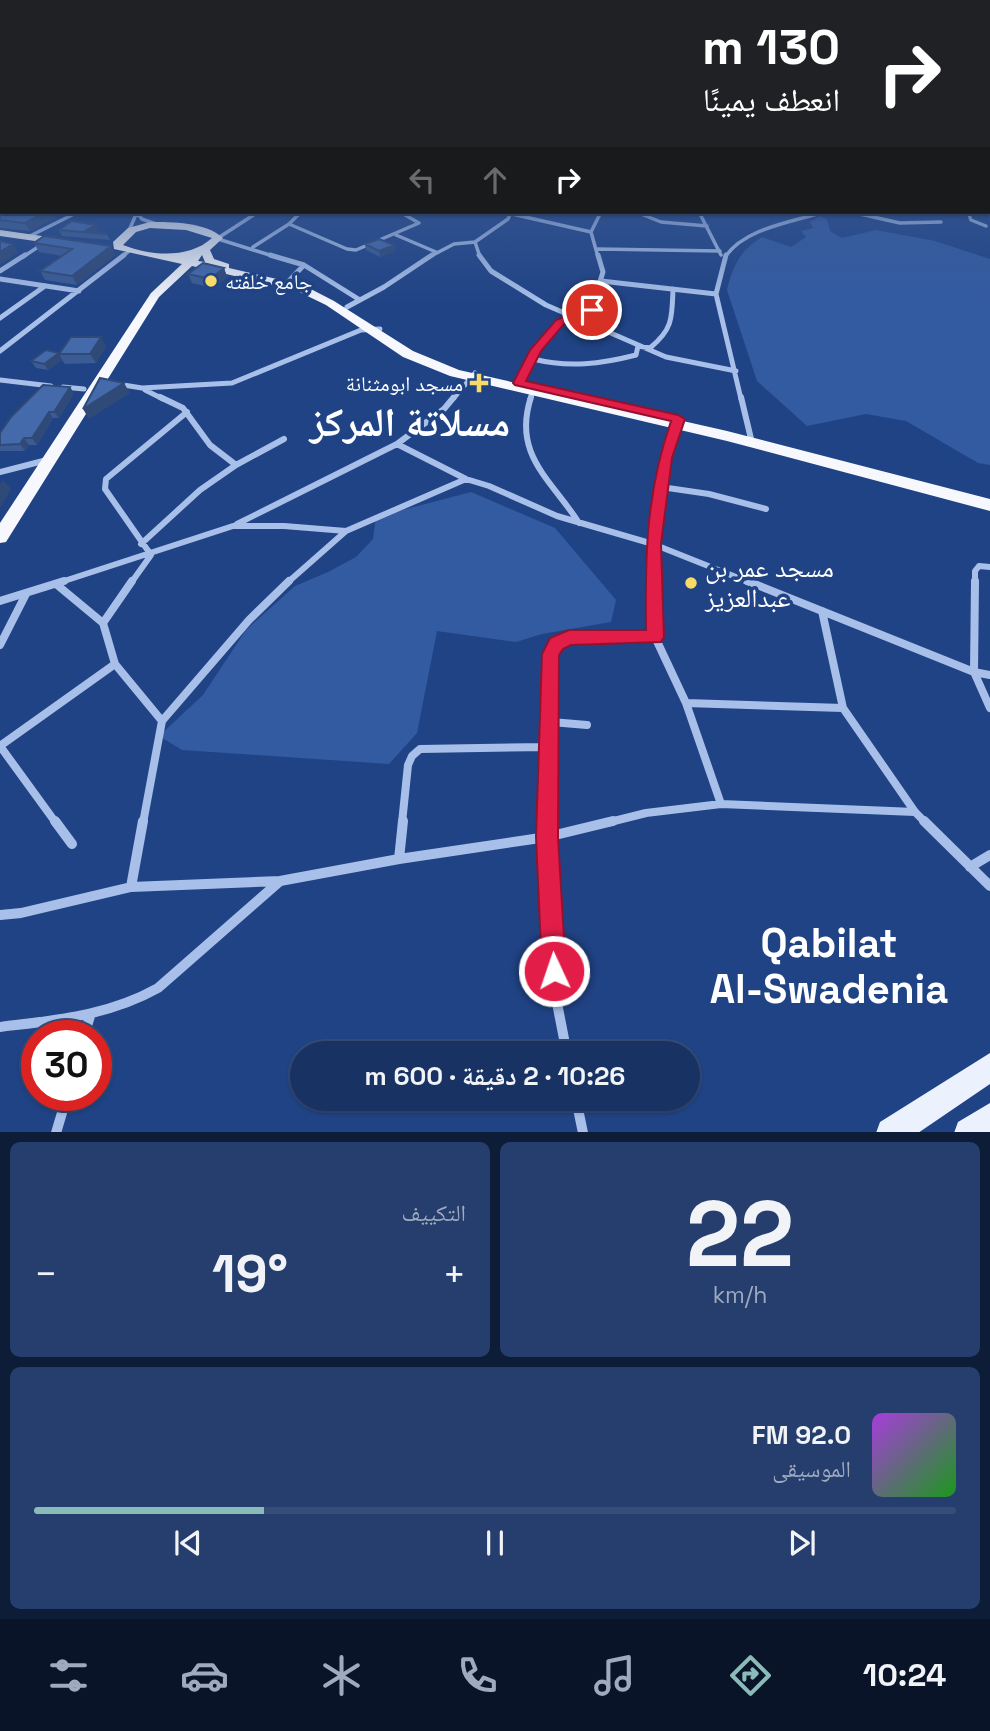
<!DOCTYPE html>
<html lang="ar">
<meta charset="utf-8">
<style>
body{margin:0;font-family:"Space Grotesk","Noto Naskh Arabic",sans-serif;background:#253e6d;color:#f1f3f6;direction:rtl;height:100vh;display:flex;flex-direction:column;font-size:26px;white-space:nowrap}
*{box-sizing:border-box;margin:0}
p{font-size:23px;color:#9faabf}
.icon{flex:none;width:38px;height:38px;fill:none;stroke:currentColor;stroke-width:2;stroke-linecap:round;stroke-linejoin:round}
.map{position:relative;height:1132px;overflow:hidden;direction:ltr}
.sheet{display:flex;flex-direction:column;gap:10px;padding:10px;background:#0d1c37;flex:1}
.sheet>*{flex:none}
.banner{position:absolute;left:0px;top:0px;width:990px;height:214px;box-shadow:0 2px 5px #0004,0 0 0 2px #364d78;direction:rtl;background:#202124;color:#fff;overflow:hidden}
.speed{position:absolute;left:21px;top:1020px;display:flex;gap:14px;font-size:35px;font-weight:700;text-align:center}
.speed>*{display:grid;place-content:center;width:91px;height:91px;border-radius:50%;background:#183264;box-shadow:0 2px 5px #0004,0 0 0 2px #364d78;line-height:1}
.speed .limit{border:10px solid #d22;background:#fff;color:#111}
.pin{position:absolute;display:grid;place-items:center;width:60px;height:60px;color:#fff;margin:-30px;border:4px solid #fff;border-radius:50%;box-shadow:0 2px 7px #0007}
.me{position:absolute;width:77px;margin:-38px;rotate:357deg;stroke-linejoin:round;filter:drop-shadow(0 0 5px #0008)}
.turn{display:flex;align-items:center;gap:24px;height:147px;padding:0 35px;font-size:32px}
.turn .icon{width:91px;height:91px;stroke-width:2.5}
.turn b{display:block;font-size:49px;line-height:60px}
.lanes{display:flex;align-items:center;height:66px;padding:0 35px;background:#0003;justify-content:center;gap:35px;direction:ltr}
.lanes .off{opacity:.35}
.big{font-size:52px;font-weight:700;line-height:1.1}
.sheet .card{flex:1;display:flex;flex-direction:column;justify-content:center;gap:10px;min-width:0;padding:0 24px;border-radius:10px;background:#253e6d}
.sheet .dial{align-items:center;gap:0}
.dial b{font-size:91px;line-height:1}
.song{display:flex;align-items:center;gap:21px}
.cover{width:84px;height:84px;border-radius:10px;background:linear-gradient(135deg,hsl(280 70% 55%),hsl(120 70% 35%))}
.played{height:7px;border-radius:4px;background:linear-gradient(90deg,#8bbbb9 25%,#364d78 25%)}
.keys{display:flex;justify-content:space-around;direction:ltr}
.heat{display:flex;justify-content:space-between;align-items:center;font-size:38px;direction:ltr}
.sheet .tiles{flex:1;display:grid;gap:10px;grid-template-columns:1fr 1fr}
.card:last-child{grid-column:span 2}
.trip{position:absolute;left:290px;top:1041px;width:410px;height:70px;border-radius:35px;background:#183264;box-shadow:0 2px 5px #0004,0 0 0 2px #364d78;font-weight:700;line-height:70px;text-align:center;direction:rtl}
.dock{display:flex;height:112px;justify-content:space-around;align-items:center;background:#0a1428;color:#9faabf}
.dock .icon{width:49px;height:49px}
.dock .selected{color:#8bbbb9}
.dock b{font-size:32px;color:#f1f3f6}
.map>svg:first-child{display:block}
.green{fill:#335ba2}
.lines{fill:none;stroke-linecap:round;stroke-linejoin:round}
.minor-far4{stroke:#a8c0e9;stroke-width:3.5}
.minor-far3{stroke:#a8c0e9;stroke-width:5}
.minor-far2{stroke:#a8c0e9;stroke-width:6}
.minor-far1{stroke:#a8c0e9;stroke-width:8}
.minor{stroke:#a8c0e9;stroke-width:10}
.primary{fill:#ecf1fe;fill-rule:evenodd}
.trunk{fill:#f6f8fe;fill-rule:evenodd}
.wall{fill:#3a5b93}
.shaded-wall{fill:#304a78}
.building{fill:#446aab;stroke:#304a78;stroke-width:2}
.route{fill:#e11d48;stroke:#92132f;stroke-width:2}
.poi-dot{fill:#f7da68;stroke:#204385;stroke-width:2.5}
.labels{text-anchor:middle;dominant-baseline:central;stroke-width:7;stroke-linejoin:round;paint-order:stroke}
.far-poi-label{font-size:21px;fill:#fff;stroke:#204385;text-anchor:start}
.poi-label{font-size:26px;fill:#fff;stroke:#204385;text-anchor:start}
.town-label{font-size:40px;font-weight:bold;fill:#fff;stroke:#204385}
.near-district-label{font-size:40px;font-weight:bold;fill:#fff;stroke:#204385}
</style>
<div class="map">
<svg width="990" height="1133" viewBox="0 0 990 1133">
<rect width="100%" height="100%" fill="#204385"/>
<path class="green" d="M 820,216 L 827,219 L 830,231 L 842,238 L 876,230 L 935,241 L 990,259 L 990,465 L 978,463 L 906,421 L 866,414 L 807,426 L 757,381 L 727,290 C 732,267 741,249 762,237 L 791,247 L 806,237 L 801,231 L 813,228 L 810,222 Z
M 471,492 L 555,528 L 616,600 L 611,622 L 542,634 L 516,642 L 437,631 L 417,733 L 389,764 L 182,750 L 159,736 L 203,695 L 246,630 L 295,586 L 328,572 L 356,557 L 373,539 L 376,517 Z"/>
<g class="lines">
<path class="minor-far4" d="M 989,150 L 989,155
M 136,212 L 142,219 L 156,224
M 636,212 L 661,222 L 707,226
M 699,212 L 721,255
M 851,212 L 900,223 L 941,222
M 968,212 L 971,220 L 986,226
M 512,214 L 591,232
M 289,224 L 347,249 L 356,250 L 419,223 L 400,212
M 128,233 L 137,212
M 396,235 L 436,252
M 28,237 L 78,212
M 218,238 L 258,212
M 218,239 L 276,257
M 253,247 L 289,224 L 301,212
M 598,249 L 720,251
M 23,257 L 44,243
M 122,257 L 129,251
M 429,257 L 454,244 L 475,242
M 480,257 L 475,242 L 508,219 L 511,212
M 598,257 L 591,232 L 601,212
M 725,257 C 745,228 792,222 824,212"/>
<path class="minor-far3" d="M 270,255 L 304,265 L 360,300
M 479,255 L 491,271 L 546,305 L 666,357 L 736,371
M 726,255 L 716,294 L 741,399
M 0,271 L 25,255
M 0,279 L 79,291
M 601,281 L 716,294
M 287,283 L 304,265
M 347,307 L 384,287 L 432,255
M 0,318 L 45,286
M 0,351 L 124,255
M 533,359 C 569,368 601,364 636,355 L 638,346 L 650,348 C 673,329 672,318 673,289
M 0,380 L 51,386
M 519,383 L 536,350 L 560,322 L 591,310 L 603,272 L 598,255
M 117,384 L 142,388 L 232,383 L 361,330 L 380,329
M 63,387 L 84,389
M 145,390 L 163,399
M 453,399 L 475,373
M 530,399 L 533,391"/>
<path class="minor-far2" d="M 160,397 L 183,408 L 210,445 L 236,465
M 531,397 C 512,455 551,479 579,523
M 741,397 L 752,443
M 397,444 L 466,479 L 489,486 L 557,516 L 653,544 L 751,583
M 0,472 L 47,460
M 661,487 L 709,494 L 766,509
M 237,524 L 397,444 L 444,409 L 454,397
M 141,544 L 200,490 L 236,465 L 284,439
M 58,583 L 233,526 L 284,526 L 346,531 L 466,479
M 131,583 L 151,555 L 105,489 L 106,479 L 187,412
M 287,583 L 346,531
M 654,583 C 653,527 660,472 678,419
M 975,583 L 975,571 L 979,566 L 990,567"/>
<path class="minor-far1" d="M 654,581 L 655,637 L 686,703 L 721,804
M 747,581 L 974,672 L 990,675
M 975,581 L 974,672 L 990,708
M 56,584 L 103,623 L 115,664 L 162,721
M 0,601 L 64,581
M 822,611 L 843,708 L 915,812 L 926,823
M 103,623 L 132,581
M 0,645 L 26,594
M 686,703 L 843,708
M 551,722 L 587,725
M 0,746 L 115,664
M 0,746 L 56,823
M 143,823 L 162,721 L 249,620 L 289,581
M 402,823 L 408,765 L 412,756 L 420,749 L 547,747
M 547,823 L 550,654 L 557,644 L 569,638 L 655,637
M 606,823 L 646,813 L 721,804 L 915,812"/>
<path class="minor" d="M 55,821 L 72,844
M 547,821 L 556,998 L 567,1054
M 924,821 L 990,886
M 399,859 L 403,821
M 970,867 L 990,855
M 131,887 L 143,821
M 0,915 L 21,913 L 131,887 L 280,881 L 399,859 L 547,837 L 613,821
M 0,1027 C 56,1020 108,1016 158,988 L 279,882
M 84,1036 L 90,1016
M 576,1099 L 583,1133
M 56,1133 L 67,1096"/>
<path class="primary" d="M 990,1053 L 990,1084 L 918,1133 L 876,1133 L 880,1122 Z
M 990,1103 L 990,1133 L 954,1133 L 958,1122 Z"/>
<path class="trunk" d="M 150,222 C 172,222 206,222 223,238 L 210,250 L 214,259 L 229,264 L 229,268 L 303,285 L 334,301 L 413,351 L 459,370 L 727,431 L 990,499 L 990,511 L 727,441 L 450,376 L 403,357 L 326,305 L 295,290 L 192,266 L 159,297 L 6,542 L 0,543 L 0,523 L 151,293 L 182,264 L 114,249 L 113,242 L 128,228 ZM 150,228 L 186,230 L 212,238 C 189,259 151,256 123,245 L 136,232 ZM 202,255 L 205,262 L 198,261 Z
M 0,230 L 63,239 L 68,242 L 63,245 L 0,236 Z"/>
</g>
<path class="wall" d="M 0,210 L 56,217 L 30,231 L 0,228 Z
M 59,230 L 98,230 L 95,232 L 107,234 L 110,240 L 62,236 Z
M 34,243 L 111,246 L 115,255 L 77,285 L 45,280 L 40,271 L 63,256 L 39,252 Z
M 365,244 L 394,245 L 395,251 L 380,257 L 366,250 Z
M 224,268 L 227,277 L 213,288 L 192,283 L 188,274 Z
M 106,346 L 96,363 L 65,364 L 62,360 L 48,370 L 36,368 L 31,361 L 59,353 Z
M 74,393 L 59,418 L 53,418 L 37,445 L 29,445 L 25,451 L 0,451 L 0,433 Z"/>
<path class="shaded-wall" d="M 46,212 L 54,212 L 56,217 L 30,231 L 25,223 Z
M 95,225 L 98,230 L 94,233 L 85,231 Z
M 13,244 L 18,253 L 0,265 L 0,252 Z
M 394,245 L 395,251 L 380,257 L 379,251 Z
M 111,246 L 115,255 L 77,285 L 72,276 Z
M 224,268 L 227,277 L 213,288 L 210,279 Z
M 101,337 L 106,346 L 96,363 L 90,354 Z
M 59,353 L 62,360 L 48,370 L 44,364 Z
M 124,383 L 130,393 L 89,419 L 83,409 Z
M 70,387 L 74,393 L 59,418 L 54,412 Z
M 49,412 L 53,418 L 37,445 L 32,438 Z
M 24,438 L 29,445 L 25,451 L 20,444 Z
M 3,480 L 11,489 L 0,508 L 0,484 Z"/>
<path class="building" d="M 2,209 L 2,212 L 46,212 L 25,223 L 0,220 L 0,210 Z
M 72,221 L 95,225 L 85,231 L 107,234 L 59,230 Z
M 44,236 L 111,246 L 72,276 L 40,271 L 72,249 L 34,243 Z
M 379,239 L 394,245 L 379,251 L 365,244 Z
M 0,241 L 13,244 L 0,252 Z
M 203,263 L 224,268 L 210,279 L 188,274 Z
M 71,337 L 101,337 L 90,354 L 59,354 Z
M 46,350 L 59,353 L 44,364 L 31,361 Z
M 100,378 L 124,383 L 83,409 Z
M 43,385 L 70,387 L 54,412 L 49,412 L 32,438 L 24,438 L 20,444 L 0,445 L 0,433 L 11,417 Z"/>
<linearGradient id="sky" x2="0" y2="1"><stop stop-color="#122549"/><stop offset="0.48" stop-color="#3c5b94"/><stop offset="1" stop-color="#3c5b94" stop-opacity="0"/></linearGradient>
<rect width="990" height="305" fill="url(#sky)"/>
<path class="route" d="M 588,307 L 597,310 L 564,324 L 541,351 L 526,381 L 678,415 L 685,419 L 672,458 L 661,544 L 664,637 L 661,642 L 571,645 L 563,649 L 559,655 L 558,837 L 566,971 L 563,979 L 554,983 L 546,979 L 542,971 L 536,837 L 542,654 L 550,638 L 569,630 L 646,630 C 645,554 646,494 671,421 L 515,385 L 513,383 L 530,350 L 556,320 Z"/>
<g class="poi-dot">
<circle cx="211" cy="281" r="7"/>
<path d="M475.5 372.5h7v7h7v7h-7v7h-7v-7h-7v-7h7z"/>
<circle cx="691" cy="583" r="7"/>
</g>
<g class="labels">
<g class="far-poi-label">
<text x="225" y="281">جامع خلفته</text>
<text x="463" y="383" text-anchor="end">مسجد ابومثنانة</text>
</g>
<g class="poi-label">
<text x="705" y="568">مسجد عمر بن<tspan x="705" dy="30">عبدالعزيز</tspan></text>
</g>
<g class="town-label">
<text x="410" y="422">مسلاتة المركز</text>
</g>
<g class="near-district-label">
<text x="829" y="943">Qabilat<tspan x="829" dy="46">Al-Swadenia</tspan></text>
</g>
</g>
</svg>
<div class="speed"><div class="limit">30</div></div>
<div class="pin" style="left:592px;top:310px;background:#d93025"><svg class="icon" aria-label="arrive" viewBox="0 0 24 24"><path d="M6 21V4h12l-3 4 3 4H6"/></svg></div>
<svg class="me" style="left:554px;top:971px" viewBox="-20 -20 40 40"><circle r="17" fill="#e11d48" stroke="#fff" stroke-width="3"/><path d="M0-11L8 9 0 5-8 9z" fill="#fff"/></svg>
<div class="trip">10:26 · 2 دقيقة · 600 m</div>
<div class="banner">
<div class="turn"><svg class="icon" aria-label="right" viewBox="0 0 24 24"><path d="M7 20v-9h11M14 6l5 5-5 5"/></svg><div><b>130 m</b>انعطف يمينًا</div></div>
<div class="lanes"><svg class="icon off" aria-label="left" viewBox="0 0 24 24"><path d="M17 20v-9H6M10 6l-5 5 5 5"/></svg><svg class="icon off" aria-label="ahead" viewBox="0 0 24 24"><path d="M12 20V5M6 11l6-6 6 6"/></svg><svg class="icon" aria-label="right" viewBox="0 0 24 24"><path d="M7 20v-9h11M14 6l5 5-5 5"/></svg></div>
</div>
</div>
<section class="sheet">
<div class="tiles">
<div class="card dial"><b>22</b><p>km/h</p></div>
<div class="card"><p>التكييف</p>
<div class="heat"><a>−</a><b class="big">19°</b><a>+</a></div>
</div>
<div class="card">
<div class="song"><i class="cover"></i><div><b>92.0 FM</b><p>الموسيقى</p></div></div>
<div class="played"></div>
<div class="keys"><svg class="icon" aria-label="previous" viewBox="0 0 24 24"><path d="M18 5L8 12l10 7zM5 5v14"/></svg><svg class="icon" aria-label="pause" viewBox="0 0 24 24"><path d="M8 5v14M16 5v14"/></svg><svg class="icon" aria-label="next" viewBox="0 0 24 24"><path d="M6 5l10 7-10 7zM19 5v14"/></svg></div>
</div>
</div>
</section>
<nav class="dock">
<b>10:24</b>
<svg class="icon selected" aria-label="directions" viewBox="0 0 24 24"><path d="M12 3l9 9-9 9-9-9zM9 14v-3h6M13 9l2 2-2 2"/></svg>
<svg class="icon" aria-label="music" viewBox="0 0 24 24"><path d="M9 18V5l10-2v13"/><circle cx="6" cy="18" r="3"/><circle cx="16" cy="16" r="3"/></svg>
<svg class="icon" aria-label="phone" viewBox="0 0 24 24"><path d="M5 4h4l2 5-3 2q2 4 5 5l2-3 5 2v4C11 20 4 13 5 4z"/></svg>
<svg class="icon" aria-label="climate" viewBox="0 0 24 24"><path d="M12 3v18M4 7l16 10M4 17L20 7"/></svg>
<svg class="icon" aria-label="car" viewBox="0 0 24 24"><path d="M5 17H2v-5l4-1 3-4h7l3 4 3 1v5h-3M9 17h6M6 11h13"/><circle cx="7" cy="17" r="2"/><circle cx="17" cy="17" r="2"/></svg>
<svg class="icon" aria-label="filters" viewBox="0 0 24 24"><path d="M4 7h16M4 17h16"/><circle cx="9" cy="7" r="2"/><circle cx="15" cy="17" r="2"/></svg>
</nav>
